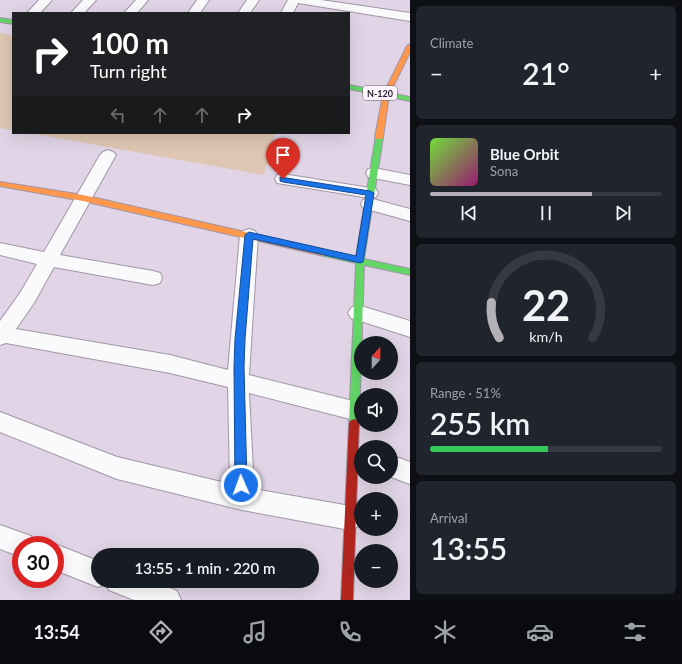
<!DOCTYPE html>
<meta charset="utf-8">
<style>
body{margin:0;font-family:Lato,sans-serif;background:#20242c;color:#f1f3f6;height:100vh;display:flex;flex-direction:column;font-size:15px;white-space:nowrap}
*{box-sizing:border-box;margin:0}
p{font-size:13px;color:#9ea1a6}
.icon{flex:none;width:22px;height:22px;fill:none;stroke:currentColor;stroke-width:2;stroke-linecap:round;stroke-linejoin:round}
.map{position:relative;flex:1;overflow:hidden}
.details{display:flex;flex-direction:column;gap:6px;padding:6px;background:#0d0f14;width:272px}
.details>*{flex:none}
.banner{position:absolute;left:12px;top:12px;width:338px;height:122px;border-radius:0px;box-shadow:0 4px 16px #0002;background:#202124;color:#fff;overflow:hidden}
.needle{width:26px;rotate:21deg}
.fabs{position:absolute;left:354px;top:336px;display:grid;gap:8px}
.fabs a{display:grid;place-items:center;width:44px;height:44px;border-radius:50%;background:#171b24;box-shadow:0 4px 16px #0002;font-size:20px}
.speed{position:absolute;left:12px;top:536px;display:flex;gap:8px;font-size:20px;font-weight:700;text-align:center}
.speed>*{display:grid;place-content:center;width:52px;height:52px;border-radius:50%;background:#171b24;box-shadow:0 4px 16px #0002;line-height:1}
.speed .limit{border:6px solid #d22;background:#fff;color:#111}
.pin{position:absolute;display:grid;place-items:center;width:34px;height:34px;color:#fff;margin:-41px -17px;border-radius:50% 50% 50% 0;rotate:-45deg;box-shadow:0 0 4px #0007}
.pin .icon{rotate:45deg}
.me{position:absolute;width:44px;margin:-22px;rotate:358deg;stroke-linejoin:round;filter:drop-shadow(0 0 3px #0008)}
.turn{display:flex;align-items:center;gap:14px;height:84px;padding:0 12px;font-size:18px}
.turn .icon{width:52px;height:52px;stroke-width:2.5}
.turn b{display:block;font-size:28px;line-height:34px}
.lanes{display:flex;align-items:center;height:38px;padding:0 12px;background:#0003;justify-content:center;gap:20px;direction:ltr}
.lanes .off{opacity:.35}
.big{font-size:30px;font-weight:600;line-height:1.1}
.details .tile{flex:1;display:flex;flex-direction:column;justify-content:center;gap:6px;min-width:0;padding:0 14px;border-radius:6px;background:#20242c}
.details .dial{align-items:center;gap:0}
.dial svg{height:104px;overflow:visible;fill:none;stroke:#363941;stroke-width:7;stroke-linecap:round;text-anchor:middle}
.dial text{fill:#f1f3f6;stroke:none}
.song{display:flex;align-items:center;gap:12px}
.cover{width:48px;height:48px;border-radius:6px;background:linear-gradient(135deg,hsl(100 70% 55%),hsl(320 70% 35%))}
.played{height:4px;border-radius:2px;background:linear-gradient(90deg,#b3b0b8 70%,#363941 70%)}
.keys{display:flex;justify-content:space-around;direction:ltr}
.heat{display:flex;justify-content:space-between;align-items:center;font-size:22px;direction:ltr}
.charge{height:6px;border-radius:3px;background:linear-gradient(90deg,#34c759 51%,#363941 0)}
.trip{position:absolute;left:91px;top:548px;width:228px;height:40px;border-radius:20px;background:#171b24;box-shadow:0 4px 16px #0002;font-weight:600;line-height:40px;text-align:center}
.tab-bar{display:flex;height:64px;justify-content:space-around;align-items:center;background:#090b0e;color:#9ea1a6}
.tab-bar .icon{width:28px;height:28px}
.tab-bar .on{color:#b3b0b8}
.tab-bar b{font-size:18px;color:#f1f3f6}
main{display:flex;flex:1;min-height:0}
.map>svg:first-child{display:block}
.green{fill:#dec6b2}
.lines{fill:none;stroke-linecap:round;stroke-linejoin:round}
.street-casing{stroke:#a097a5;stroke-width:2}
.fast-casing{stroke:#a097a5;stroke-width:2}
.slow-casing{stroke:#a097a5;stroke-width:2}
.jam-casing{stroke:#a097a5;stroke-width:2}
.street{fill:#faf9fb;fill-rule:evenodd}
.fast{fill:#63d668;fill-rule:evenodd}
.slow{fill:#ff974d;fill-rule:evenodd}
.jam{fill:#b3261e;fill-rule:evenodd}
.route{fill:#1a73e8;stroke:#114b97}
.labels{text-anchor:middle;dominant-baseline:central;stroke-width:3;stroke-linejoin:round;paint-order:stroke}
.shield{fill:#fbf4fe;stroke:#675e6a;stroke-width:1}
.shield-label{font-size:9px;font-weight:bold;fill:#271e2b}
</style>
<main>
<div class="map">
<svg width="410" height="600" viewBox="0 0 410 600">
<rect width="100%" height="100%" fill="#e0d4e6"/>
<path class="green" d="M 0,33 L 13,36 L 13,130 L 0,128 Z
M 29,133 L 275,133 L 264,175 Z"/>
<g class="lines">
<g class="street-casing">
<path id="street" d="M 39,0 L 52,0 L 40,13 L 27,13 Z
M 83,0 L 96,0 L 84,13 L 71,13 Z
M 136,0 L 148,0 L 137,13 L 124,13 Z
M 197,0 L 209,0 L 200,13 L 188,13 Z
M 247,0 L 259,0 L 250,13 L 238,13 Z
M 288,0 L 321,0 L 410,13 L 410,21 L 298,3 L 293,13 L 281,13 Z
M 108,150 L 113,152 L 116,155 L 60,255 L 153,271 L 160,273 L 162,278 L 160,283 L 153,285 L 54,267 L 34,303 L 16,329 L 170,355 L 228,370 L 240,235 L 243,231 L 249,229 L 255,231 L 258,235 L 249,375 L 361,403 L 361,417 L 354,420 L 249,393 L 254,489 L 350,506 L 359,510 L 361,515 L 359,526 L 350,530 L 242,510 L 117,479 L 0,432 L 0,412 L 117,457 L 230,484 L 228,387 L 170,373 L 6,343 L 0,345 L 0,321 L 20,293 L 37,264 L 0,255 L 0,243 L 44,252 L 100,155 L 103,152 Z
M 374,168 L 410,175 L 410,185 L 368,177 L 366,173 L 368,169 Z
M 283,174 L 370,188 L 376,189 L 378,193 L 376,197 L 370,198 L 277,183 L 275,179 L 277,175 Z
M 369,198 L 410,209 L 410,221 L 363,208 L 361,204 L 363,200 Z
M 358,305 L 410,321 L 410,337 L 351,318 L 348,313 L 351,308 Z
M 391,455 L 410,462 L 410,484 L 391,477 Z
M 0,525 L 31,536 L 35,545 L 21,545 L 21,557 L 0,549 Z
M 55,544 L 98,561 L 98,581 L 153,581 L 177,591 L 181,600 L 134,600 L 109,590 L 106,584 L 98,587 L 55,570 L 55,545 L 53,545 Z"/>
</g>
<g class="fast-casing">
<path id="fast" d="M 0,18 L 13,20 L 13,24 L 0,22 Z
M 349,85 L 410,97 L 410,101 L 349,89 Z
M 376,135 L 382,135 L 383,137 L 364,259 L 410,269 L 410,275 L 364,265 L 359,424 L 358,427 L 354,429 L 350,427 L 349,424 L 356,263 L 324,256 L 320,253 L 324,250 L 356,257 Z"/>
</g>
<g class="slow-casing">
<path id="slow" d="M 410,44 L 410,52 L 389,95 L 383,137 L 382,139 L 376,139 L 375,137 L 383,95 L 407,46 Z
M 0,182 L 83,195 L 324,250 L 328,253 L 324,256 L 83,201 L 0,186 Z"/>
</g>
<g class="jam-casing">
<path id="jam" d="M 354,419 L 358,421 L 359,424 L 353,600 L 341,600 L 349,424 L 350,421 Z"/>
</g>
<use href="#street" class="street"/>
<use href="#fast" class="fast"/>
<use href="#slow" class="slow"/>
<use href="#jam" class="jam"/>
</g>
<path class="route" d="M 280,177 L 370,191 L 374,193 L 363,262 L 360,263 L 253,239 L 245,339 L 244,367 L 247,485 L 245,489 L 241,491 L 237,489 L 235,485 L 234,367 L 235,339 L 245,235 L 249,232 L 356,256 L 366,195 L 283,182 L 280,181 Z"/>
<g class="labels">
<rect class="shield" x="363" y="86" width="34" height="14" rx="3"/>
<g class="shield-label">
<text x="380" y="93">N-120</text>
</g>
</g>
</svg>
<div class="fabs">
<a><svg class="needle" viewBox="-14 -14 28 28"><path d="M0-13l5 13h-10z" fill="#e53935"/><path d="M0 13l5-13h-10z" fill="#9ea1a6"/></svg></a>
<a><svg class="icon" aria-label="sound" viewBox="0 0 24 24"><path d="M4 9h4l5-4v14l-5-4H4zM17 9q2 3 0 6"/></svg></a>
<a><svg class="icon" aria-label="search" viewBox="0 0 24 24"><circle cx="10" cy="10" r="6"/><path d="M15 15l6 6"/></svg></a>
<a>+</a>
<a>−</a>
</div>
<div class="speed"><div class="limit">30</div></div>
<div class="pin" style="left:283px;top:179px;background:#d93025"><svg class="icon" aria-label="arrive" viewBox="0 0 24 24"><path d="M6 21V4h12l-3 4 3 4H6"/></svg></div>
<svg class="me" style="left:241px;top:485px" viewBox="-20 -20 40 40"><circle r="17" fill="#1a73e8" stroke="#fff" stroke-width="3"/><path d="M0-11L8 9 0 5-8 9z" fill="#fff"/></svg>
<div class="trip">13:55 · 1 min · 220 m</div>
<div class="banner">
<div class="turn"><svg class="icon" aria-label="right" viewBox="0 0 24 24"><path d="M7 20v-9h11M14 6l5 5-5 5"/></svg><div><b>100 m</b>Turn right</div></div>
<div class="lanes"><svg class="icon off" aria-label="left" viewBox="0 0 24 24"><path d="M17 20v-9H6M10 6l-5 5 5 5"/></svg><svg class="icon off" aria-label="ahead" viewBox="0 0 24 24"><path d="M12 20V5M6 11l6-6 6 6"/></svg><svg class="icon off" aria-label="ahead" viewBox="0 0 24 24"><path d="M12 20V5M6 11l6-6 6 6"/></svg><svg class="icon" aria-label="right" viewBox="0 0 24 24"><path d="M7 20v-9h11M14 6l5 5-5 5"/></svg></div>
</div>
</div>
<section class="details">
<div class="tile"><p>Climate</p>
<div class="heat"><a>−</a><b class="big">21°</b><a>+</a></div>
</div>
<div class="tile">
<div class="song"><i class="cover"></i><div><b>Blue Orbit</b><p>Sona</p></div></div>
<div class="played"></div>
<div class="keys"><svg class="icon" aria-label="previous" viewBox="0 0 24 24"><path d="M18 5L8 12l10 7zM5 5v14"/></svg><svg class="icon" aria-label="pause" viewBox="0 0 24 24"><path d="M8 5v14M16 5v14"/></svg><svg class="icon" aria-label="next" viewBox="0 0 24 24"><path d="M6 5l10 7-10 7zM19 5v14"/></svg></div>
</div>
<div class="tile dial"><svg viewBox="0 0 100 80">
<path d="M14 69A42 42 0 1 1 86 69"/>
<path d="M14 69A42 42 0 0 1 8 42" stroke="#b3b0b8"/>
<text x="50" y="56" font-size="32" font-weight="700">22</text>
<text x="50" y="72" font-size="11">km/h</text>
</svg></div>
<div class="tile"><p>Range · 51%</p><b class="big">255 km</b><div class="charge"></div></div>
<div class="tile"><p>Arrival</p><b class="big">13:55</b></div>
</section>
</main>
<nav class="tab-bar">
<b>13:54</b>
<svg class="icon on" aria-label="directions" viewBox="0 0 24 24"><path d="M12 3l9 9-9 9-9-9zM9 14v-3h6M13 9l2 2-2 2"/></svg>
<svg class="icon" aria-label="music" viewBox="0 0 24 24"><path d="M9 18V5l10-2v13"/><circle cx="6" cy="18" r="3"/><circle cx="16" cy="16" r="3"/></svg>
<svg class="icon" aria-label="phone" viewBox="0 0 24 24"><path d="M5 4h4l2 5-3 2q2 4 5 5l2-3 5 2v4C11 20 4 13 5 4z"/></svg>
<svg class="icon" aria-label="climate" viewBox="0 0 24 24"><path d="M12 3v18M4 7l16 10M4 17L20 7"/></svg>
<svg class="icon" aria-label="car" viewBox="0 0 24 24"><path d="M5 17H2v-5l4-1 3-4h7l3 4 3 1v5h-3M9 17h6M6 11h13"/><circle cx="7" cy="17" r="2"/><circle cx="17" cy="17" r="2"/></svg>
<svg class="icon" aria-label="filters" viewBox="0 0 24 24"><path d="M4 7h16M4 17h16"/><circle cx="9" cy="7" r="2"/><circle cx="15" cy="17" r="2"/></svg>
</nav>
